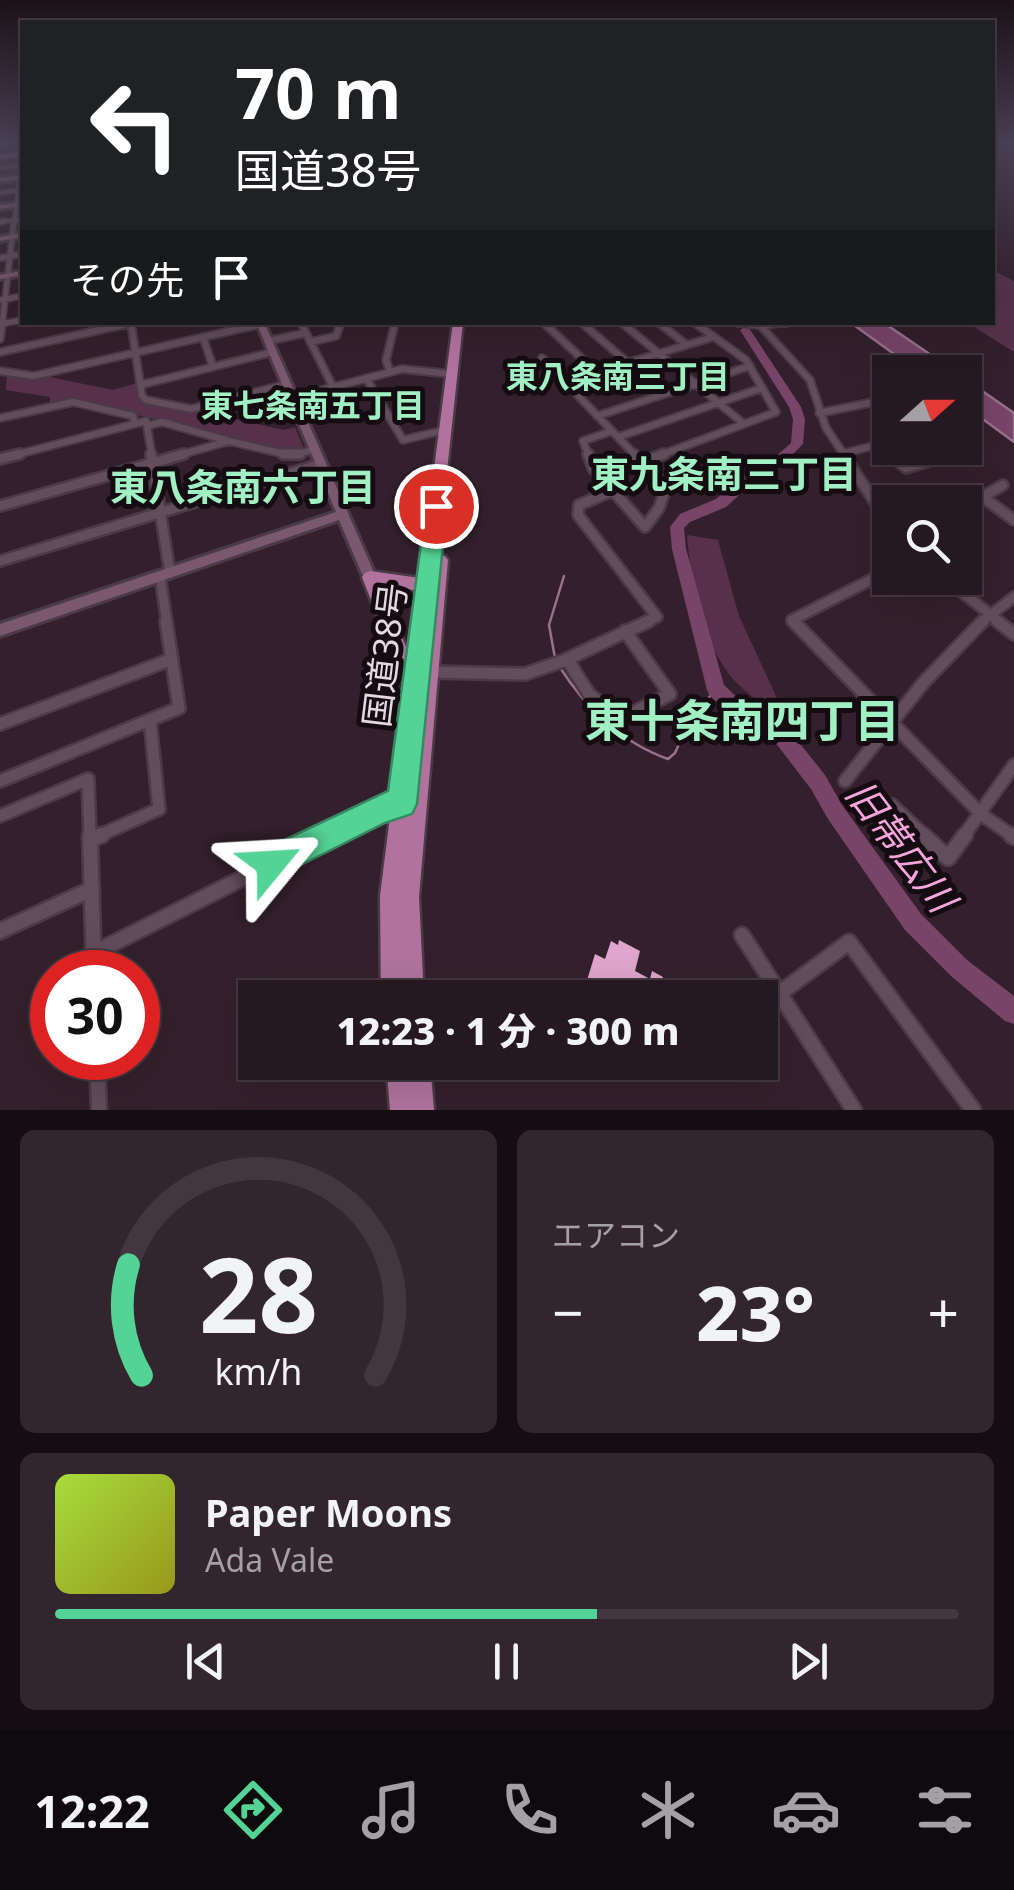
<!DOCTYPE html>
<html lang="ja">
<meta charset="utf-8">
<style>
body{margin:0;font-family:"Noto Sans","Noto Sans JP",sans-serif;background:#32252e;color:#f1f3f6;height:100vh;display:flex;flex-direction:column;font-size:38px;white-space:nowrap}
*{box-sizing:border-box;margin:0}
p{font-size:32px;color:#a4a0a5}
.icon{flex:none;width:55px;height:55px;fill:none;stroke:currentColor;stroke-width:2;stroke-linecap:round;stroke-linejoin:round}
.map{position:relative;height:1110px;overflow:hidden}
.details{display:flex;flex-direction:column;gap:20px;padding:20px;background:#150d12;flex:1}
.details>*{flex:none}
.guide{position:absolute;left:20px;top:20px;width:975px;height:305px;border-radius:0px;box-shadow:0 10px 40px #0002,0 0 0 2px #42373f;background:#202124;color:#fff;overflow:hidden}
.needle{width:65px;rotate:69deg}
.fabs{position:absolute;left:872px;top:355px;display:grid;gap:20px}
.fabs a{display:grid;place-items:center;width:110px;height:110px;border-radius:0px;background:#261821;box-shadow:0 10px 40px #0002,0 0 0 2px #42373f;font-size:50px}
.speed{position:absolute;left:30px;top:950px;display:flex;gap:20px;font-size:50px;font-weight:700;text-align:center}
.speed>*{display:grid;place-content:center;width:130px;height:130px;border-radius:50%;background:#261821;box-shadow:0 10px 40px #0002,0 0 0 2px #42373f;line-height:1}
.speed .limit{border:15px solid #d22;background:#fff;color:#111}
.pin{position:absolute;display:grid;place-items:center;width:85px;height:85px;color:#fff;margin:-42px;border:5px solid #fff;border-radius:50%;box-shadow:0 2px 10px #0007}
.me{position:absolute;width:110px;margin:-55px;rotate:63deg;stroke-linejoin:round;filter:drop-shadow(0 0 8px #0008)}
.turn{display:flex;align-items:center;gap:35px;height:210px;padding:0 50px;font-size:45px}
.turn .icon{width:130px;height:130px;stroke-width:2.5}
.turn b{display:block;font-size:70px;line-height:85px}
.then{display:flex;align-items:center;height:95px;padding:0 50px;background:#0003;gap:20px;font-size:38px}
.big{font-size:75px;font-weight:800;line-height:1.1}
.details .tile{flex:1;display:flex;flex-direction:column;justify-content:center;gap:15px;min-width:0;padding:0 35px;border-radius:15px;background:#32252e}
.details .dial{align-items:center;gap:0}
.dial svg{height:260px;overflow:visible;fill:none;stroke:#42373f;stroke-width:7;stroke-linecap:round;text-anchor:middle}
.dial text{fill:#f1f3f6;stroke:none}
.song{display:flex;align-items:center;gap:30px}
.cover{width:120px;height:120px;border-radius:15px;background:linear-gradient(135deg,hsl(80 70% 55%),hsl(60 70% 35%))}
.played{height:10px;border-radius:5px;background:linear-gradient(90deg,#54d396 60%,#42373f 60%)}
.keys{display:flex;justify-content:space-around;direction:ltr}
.heat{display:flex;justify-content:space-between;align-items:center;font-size:55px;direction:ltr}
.details .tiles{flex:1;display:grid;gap:20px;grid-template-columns:1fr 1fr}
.tile:last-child{grid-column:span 2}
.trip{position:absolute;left:238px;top:980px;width:540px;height:100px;border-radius:0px;background:#261821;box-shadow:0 10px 40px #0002,0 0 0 2px #42373f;font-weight:800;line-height:100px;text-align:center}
.tabs{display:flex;height:160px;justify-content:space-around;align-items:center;background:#0f0a0d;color:#a4a0a5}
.tabs .icon{width:70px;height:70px}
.tabs .selected{color:#54d396}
.tabs b{font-size:45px;color:#f1f3f6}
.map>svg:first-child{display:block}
.green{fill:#57314b}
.water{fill:#784569;stroke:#99718d;stroke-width:2.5}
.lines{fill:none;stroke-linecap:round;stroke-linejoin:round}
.stream{stroke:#99718d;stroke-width:2.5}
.river{fill:#784569;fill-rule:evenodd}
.building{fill:#e0a5cc}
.street-far5-casing{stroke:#4b3b46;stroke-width:6}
.street-far4-casing{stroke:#4b3b46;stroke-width:8}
.street-far3-casing{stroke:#4b3b46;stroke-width:10}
.street-far2-casing{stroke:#4b3b46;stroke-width:14}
.street-far1-casing{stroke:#4b3b46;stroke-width:16}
.street-casing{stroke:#4b3b46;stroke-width:19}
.secondary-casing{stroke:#4b3b46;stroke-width:6}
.highway-casing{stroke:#4b3b46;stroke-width:5}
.street-far5{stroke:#624d5b;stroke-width:4}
.street-far4{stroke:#624d5b;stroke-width:5}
.street-far3{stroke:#624d5b;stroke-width:6}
.street-far2{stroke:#624d5b;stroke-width:9}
.street-far1{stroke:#624d5b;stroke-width:11}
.street{stroke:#624d5b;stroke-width:14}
.secondary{fill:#7a586f;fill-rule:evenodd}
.highway{fill:#b1739e;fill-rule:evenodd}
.route{fill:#54d396;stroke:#378962;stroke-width:2.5}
.labels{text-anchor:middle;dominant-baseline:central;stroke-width:10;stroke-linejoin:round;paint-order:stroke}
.far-neighbourhood-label{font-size:32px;font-weight:bold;fill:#a0f0c4;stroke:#150c12}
.street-label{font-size:35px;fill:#e5d8e0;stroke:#150c12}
.neighbourhood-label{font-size:38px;font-weight:bold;fill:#a0f0c4;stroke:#150c12}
.water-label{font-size:38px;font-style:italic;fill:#f6a5dc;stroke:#150c12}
.near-neighbourhood-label{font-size:45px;font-weight:bold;fill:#a0f0c4;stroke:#150c12}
</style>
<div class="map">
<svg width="1014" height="1110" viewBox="0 0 1014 1110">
<rect width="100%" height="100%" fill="#33202c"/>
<path class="green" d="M 993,270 L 1014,281 L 1014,352 L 968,323 L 992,322 Z
M 7,374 L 45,376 L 113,390 L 137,383 L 139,400 L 185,412 L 196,410 L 284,430 L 295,427 L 305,451 L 293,453 L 72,399 L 50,404 L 50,397 L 6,390 Z
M 687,535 L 718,540 L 739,616 L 788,722 C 773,712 757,701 743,689 C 704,655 691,585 687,535 Z"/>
<path class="water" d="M 851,323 L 884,323 L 956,372 L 919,372 Z
M 965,379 L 1014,413 L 1014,442 L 965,406 Z"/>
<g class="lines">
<path class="stream" d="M 555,658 L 549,625 L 564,576
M 559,666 C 585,707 622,743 668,759 L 675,753 L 692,715 L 716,690"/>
<path class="river" d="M 745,327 L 749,328 L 801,407 L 805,419 L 803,444 L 775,472 L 757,479 L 726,507 L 690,522 L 684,528 L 686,549 L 724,685 L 738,698 L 782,721 L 825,775 L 842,805 L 921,914 L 967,960 L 1014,996 L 1014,1024 L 1005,1021 L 951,976 L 905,930 L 828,819 L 811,789 L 768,733 L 726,710 L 710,696 L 707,690 L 672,549 L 670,527 L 680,514 L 716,499 L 747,473 L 765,466 L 791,443 L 793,419 L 789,407 L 740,330 Z"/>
</g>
<path class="building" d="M 619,940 L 640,951 L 635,971 L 650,979 L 652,971 L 663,977 L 660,992 L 669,998 L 588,998 L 590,990 L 585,987 L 595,954 L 605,959 L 611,941 L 618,945 Z"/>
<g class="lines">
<g class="street-far5-casing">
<path id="street-far5" d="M 0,146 L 20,143
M 0,168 L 22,165
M 0,193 L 20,190
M 0,222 L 22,219
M 14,224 L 22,160"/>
</g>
<g class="street-far4-casing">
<path id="street-far4" d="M 0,222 L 4,221
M 0,258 L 22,254
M 1,300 L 22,296
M 131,322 L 132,326
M 300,322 L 302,326
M 543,322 L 547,326
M 581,322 L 585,326
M 620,322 L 625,326
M 657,322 L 662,326
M 693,322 L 698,326
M 727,322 L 758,326
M 757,322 L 760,326
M 1,324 L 22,320
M 2,326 L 14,221
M 120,326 L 137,322
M 253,326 L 261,324
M 340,326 L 341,322
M 394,326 L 395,322
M 762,326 L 799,322"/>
</g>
<g class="street-far3-casing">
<path id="street-far3" d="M 131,323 L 142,396 L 146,400 L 191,409 L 287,384
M 301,323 L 333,387
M 544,323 L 597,373
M 582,323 L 628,363
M 622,323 L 744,424
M 659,323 L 687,345
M 737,323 L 787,323
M 758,323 L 810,380 L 826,428 L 845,456
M 1,324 L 5,323
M 203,337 L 213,367
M 0,339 L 2,323
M 268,341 L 305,333
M 310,342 L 336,336 L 341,323
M 0,352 L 131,323
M 542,358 L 612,431
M 0,371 L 33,376 L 261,324
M 390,372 L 386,360 L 395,323
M 366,378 L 403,440 L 445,430
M 565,382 L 713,337
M 140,385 L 273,352
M 292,398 L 402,369 L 452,374
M 819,413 L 879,401 L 890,411
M 597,416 L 750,366
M 0,418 L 73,402 L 133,416 L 135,424
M 147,426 L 152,456
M 612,431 L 636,456
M 618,437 L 762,388
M 845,453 L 880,444 L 893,456
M 11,456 L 146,421 L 147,426 L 162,422 L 229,441
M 176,456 L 229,441 L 293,456 L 315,449
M 589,456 L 583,441 L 612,431
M 658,456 L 776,412 L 746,360 L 695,323"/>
</g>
<g class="street-far2-casing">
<path id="street-far2" d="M 151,454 L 170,573
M 283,454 L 300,454
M 588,454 L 593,468 L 645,527 L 659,508 L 666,488 L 633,454
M 843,454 L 890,525
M 890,454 L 906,468 L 944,456
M 0,459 L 20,454
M 642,462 L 664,454
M 612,491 L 579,505 L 578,515 L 657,617 L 644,623
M 984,498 L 1014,520
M 0,506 L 184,454
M 965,507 L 1003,485
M 0,561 L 321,464
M 160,576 L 167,623
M 944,578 L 1001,623
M 795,623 L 792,620 L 890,570
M 980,623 L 1014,597"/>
</g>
<g class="street-far1-casing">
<path id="street-far1" d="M 793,621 L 981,814 L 1014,837
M 997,621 L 1014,634
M 567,659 L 589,694 L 621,719 L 670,694 L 625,631
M 430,672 L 525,674 L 563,661 L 649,621
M 0,724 L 172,659
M 0,781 L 179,708 L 166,621
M 845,781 L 924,682 L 983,621
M 892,805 L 926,837
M 0,816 L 88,779 L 90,837
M 96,837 L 159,809 L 150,720
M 323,837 L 381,808 L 401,804
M 963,837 L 1014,765"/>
</g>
<g class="street-casing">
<path id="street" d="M 90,835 L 94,972
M 923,835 L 948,858 L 965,835
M 1011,835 L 1014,837
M 90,840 L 102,835
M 0,931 L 92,889
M 742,935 L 854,1110
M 94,953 L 328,835
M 780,993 L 849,942 L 973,1110
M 97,1058 L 99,1110"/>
</g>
<g class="secondary-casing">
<path id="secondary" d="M 22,175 L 22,179 L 0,182 L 0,178 Z
M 22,202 L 22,206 L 0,209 L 0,205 Z
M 22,233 L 22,237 L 0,241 L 0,237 Z
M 22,271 L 22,275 L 0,279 L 0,275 Z
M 256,322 L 264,322 L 376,577 L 375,581 L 365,581 L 339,520 L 0,636 L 0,624 L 336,512 Z"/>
</g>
<g class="highway-casing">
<path id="highway" d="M 22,152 L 22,156 L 0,159 L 0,155 Z
M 453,322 L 463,322 L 438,555 L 445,556 L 448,560 L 419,897 L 424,998 L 381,998 L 380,896 L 406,690 L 362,577 L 365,573 L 370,571 L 420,578 ZM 381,585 L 419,591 L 410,657 Z
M 386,1062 L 430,1062 L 434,1110 L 390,1110 Z"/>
</g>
<use href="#street-far5" class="street-far5"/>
<use href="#street-far4" class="street-far4"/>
<use href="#street-far3" class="street-far3"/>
<use href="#street-far2" class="street-far2"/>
<use href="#street-far1" class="street-far1"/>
<use href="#street" class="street"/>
<use href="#secondary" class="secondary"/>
<use href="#highway" class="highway"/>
</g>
<linearGradient id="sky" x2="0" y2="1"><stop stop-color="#1c1218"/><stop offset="0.48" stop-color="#4a4256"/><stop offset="1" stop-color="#4a4256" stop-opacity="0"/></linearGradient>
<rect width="1014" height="299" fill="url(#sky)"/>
<path class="route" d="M 436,499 L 447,506 L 417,804 L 412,814 L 385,823 L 271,880 L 259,875 L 255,864 L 259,852 L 388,791 L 426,506 Z"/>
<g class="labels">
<g class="far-neighbourhood-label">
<text x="618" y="375">東八条南三丁目</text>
<text x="313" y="404">東七条南五丁目</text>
</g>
<g class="street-label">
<text transform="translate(384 655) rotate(-83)">国道38号</text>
</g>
<g class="neighbourhood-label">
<text x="724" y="473">東九条南三丁目</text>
<text x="243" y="486">東八条南六丁目</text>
</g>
<g class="water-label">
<text transform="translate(902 845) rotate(53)">旧帯広川</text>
</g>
<g class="near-neighbourhood-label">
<text x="742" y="719">東十条南四丁目</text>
</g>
</g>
</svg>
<div class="fabs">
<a><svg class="needle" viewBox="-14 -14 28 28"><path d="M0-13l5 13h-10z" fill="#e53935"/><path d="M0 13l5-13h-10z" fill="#a4a0a5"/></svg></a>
<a><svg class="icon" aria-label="search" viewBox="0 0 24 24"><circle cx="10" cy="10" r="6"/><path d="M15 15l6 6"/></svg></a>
</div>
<div class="speed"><div class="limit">30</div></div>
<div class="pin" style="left:436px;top:506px;background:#d93025"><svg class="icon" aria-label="arrive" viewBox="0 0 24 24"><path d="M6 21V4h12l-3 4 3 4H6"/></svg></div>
<svg class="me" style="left:271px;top:864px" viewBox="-20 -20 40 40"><path d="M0-17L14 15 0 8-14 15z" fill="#54d396" stroke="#fff" stroke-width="4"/></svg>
<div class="trip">12:23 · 1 分 · 300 m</div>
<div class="guide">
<div class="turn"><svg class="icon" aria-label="left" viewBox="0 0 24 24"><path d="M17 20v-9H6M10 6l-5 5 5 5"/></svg><div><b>70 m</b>国道38号</div></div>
<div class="then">その先<svg class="icon" aria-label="arrive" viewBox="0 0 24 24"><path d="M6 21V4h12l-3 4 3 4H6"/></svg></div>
</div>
</div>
<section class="details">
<div class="tiles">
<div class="tile dial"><svg viewBox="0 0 100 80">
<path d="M14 69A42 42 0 1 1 86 69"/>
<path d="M14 69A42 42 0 0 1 10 35" stroke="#54d396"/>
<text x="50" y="56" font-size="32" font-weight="700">28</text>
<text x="50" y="72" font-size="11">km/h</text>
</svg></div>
<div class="tile"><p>エアコン</p>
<div class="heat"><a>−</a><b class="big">23°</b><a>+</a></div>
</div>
<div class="tile">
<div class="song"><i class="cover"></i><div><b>Paper Moons</b><p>Ada Vale</p></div></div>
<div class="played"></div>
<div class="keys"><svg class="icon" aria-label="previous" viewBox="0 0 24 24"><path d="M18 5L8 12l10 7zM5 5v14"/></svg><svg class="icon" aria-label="pause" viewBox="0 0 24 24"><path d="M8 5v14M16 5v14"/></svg><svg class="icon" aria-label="next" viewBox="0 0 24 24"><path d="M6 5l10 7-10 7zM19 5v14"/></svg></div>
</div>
</div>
</section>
<nav class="tabs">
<b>12:22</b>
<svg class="icon selected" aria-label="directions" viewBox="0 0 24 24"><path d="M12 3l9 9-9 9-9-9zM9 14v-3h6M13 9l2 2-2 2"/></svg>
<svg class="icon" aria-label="music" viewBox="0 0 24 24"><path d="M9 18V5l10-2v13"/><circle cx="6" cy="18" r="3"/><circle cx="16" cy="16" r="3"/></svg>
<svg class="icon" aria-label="phone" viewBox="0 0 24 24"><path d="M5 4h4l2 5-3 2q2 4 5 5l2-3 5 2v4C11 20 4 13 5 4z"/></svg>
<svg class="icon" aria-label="climate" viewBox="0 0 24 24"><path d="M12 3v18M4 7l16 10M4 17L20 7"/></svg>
<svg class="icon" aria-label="car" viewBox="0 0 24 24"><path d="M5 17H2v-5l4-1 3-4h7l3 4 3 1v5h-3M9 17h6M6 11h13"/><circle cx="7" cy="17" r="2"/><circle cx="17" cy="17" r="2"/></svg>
<svg class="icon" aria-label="filters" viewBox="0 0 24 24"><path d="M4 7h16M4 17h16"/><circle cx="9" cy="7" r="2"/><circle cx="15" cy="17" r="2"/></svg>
</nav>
